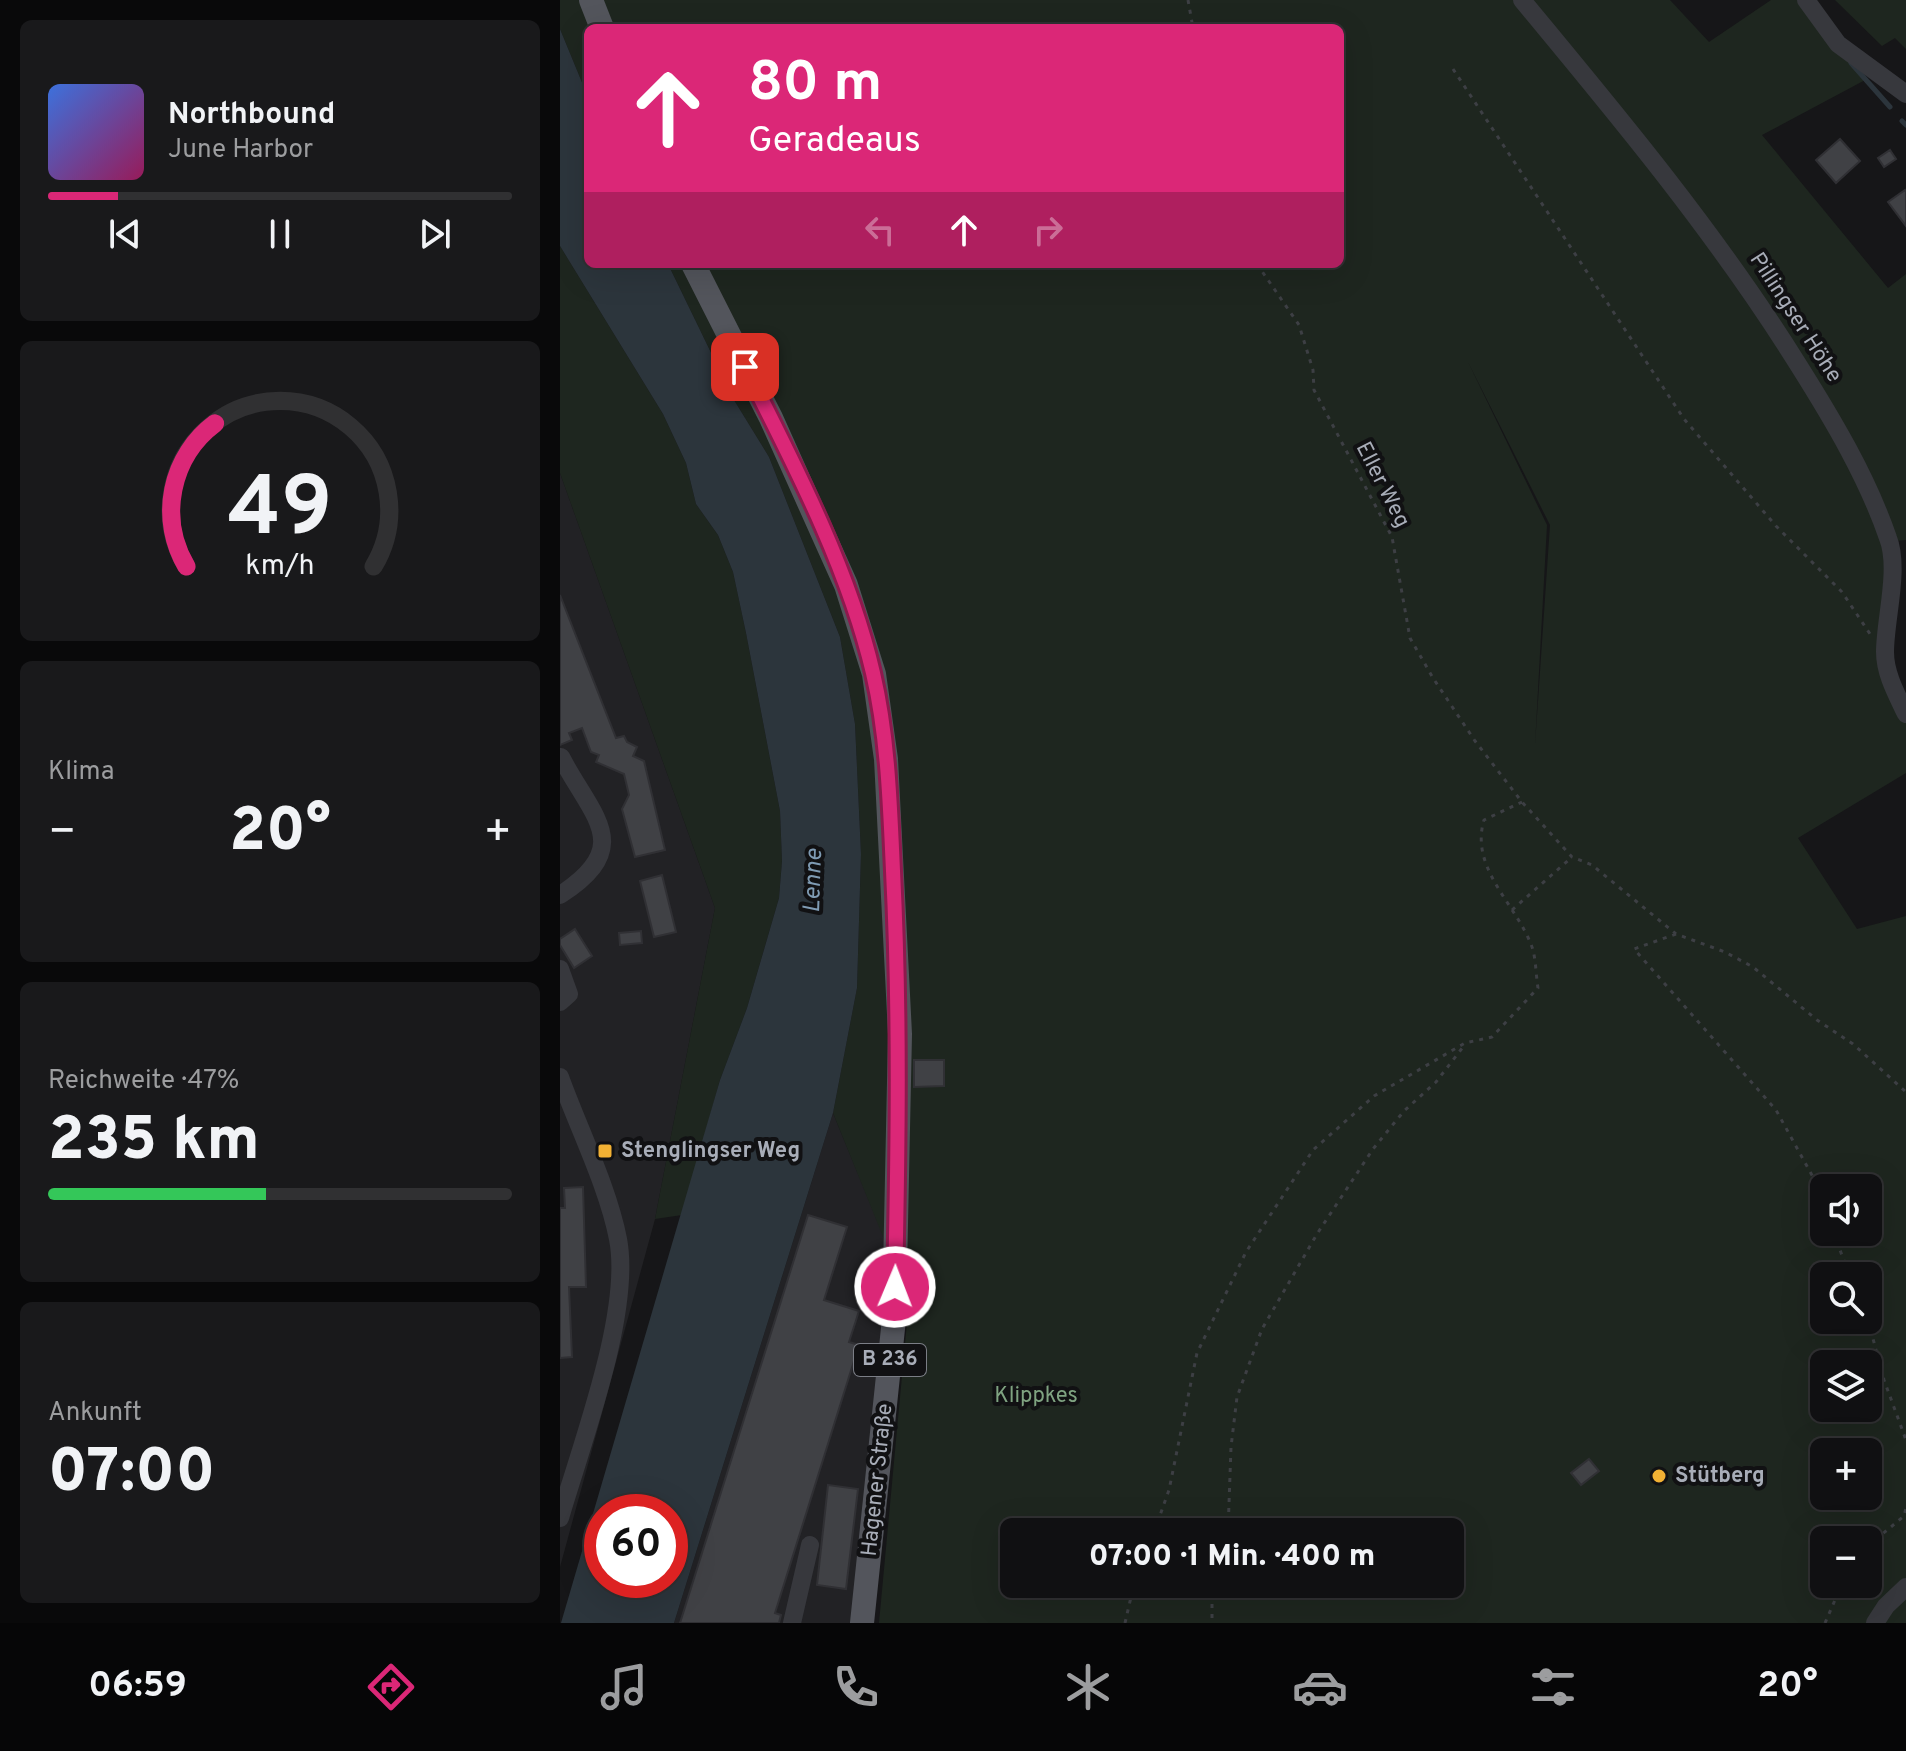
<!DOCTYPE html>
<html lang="de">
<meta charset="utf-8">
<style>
body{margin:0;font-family:Overpass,sans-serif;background:#19191b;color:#f1f3f6;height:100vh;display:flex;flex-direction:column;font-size:30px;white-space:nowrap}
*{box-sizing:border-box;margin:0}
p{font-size:26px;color:#9c9d9f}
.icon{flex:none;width:44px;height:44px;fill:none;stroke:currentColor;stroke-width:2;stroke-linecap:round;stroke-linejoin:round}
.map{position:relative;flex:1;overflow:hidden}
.side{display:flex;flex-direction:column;gap:20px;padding:20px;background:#09090a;width:560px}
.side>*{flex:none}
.banner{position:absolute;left:24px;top:24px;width:760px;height:244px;border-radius:12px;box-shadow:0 8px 32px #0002,0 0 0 2px #303032;background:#db2777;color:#fff;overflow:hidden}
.buttons{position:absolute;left:1250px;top:1174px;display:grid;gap:16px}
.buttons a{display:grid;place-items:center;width:72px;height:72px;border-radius:12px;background:#101012;box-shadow:0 8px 32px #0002,0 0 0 2px #303032;font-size:40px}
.speed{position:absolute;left:24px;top:1494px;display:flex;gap:16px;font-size:40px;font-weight:700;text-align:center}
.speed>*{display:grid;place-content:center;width:104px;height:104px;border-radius:50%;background:#101012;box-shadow:0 8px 32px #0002,0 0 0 2px #303032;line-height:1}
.speed .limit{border:12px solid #d22;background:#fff;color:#111}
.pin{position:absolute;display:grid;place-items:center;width:68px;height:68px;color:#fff;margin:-34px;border-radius:16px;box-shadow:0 4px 12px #0006}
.me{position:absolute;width:88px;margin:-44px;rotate:1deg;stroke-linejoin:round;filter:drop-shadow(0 0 6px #0008)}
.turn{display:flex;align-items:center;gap:28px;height:168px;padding:0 32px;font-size:36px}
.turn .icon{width:104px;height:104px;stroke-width:2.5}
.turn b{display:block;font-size:56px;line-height:68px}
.lanes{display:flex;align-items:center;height:76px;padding:0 32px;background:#0003;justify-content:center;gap:40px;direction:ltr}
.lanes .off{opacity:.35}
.big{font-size:60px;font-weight:800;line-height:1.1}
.side .widget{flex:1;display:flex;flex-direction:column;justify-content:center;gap:12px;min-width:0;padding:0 28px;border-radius:12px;background:#19191b}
.side .dial{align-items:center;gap:0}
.dial svg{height:208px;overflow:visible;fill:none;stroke:#303032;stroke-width:7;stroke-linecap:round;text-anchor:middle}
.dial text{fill:#f1f3f6;stroke:none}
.song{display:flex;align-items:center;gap:24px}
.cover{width:96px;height:96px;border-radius:12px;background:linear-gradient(135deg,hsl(220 70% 55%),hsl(330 70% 35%))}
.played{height:8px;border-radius:4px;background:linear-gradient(90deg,#db2777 15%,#303032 15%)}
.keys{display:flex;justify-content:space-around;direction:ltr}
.heat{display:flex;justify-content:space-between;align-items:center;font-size:44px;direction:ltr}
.charge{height:12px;border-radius:6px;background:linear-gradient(90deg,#34c759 47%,#303032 0)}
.trip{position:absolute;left:440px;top:1518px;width:464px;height:80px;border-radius:12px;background:#101012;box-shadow:0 8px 32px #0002,0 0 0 2px #303032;font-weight:800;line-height:80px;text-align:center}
.tab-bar{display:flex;height:128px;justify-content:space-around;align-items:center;background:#060607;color:#9c9d9f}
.tab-bar .icon{width:56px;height:56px}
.tab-bar .on{color:#db2777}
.tab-bar b{font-size:36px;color:#f1f3f6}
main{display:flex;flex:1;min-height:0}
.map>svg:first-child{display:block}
.built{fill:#222225}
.green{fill:#1e261f;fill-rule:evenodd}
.water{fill:#2c353c;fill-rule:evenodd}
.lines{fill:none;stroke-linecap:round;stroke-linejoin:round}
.stream{stroke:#2c353c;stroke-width:5}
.building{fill:#404145;stroke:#303034;stroke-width:2}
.path{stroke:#3d3f44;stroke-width:3;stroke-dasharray:4 6;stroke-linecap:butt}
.minor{stroke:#37383d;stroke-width:18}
.major{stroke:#53555c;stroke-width:24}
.route-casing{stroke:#8e194d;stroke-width:20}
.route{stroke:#db2777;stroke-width:14}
.poi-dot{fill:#f2b134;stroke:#111113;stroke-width:3}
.labels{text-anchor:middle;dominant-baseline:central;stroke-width:8;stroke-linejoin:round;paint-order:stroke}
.shield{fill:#111113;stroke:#7b7e86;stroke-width:2}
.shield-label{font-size:20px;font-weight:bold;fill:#a8adb8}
.street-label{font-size:22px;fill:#a8adb8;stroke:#111113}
.poi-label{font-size:22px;font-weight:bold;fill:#a8adb8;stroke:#111113;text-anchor:start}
.park-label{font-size:22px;fill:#7fa381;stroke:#111113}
.water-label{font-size:24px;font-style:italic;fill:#7f9bb3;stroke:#111113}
</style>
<main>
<section class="side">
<div class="widget">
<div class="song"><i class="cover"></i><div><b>Northbound</b><p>June Harbor</p></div></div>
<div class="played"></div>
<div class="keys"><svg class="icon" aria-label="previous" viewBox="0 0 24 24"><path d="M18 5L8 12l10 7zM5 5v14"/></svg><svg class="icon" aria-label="pause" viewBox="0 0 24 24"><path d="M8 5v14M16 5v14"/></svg><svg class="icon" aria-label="next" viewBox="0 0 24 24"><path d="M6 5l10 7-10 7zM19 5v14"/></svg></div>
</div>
<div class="widget dial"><svg viewBox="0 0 100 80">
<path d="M14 69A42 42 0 1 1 86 69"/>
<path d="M14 69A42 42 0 0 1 25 14" stroke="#db2777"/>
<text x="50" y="56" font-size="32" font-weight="700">49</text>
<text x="50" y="72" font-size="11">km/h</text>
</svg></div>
<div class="widget"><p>Klima</p>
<div class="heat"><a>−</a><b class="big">20°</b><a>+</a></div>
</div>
<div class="widget"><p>Reichweite · 47%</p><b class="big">235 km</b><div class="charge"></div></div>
<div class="widget"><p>Ankunft</p><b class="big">07:00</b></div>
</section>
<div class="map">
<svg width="1346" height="1623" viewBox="0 0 1346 1623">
<rect width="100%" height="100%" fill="#161618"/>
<path class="built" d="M 0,473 L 155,908 L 95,1219 L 0,1567 Z
M 273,1113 L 328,1247 L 317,1412 L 291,1623 L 114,1623 Z"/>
<path class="green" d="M 0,0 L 959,0 L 1079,147 L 1271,424 L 1326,541 L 1322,655 L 1346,720 L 1346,773 L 1238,838 L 1297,929 L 1346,916 L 1346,1623 L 319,1623 L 349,1301 L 273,1113 L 297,988 L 301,854 L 295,724 L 280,637 L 209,457 L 174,400 L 108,264 L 780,264 L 780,28 L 28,28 L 28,97 L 0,29 ZM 908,362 L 990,525 L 975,745 L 987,525 ZM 1264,1188 L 1308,1188 L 1308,1232 L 1264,1232 ZM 1264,1276 L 1308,1276 L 1308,1320 L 1264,1320 ZM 1264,1364 L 1308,1364 L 1308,1408 L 1264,1408 ZM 1264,1452 L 1308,1452 L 1308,1496 L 1264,1496 ZM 454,1532 L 890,1532 L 890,1584 L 454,1584 ZM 1264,1540 L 1308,1540 L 1308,1584 L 1264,1584 Z
M 964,0 L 1110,0 L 1149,42 L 1211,0 L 1243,0 L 1307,79 L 1202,135 L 1328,288 L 1346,274 L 1346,540 L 1334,541 L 1278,420 Z
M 1275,0 L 1346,0 L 1346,49 L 1335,38 L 1322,46 Z
M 0,246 L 103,414 L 126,463 L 136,504 L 158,535 L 173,572 L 186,633 L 220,811 L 222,861 L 219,898 L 187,1008 L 160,1080 L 122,1215 L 95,1219 L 155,908 L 0,473 Z"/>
<path class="water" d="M 0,29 L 28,97 L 28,264 L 108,264 L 174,400 L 209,457 L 280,637 L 295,724 L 301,854 L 297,988 L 273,1113 L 114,1623 L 1,1623 L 160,1080 L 187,1008 L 219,898 L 222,861 L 220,811 L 186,633 L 173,572 L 158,535 L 136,504 L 126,463 L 103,414 L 0,246 ZM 42,1512 L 110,1512 L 110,1580 L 42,1580 Z"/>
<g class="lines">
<path class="stream" d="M 1291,63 L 1330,107
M 1342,121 L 1346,125"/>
</g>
<path class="building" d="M 1280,139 L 1300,161 L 1276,183 L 1256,160 Z
M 1330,150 L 1336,159 L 1324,167 L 1318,158 Z
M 1345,190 L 1346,192 L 1346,226 L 1328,202 Z
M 0,595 L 56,738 L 64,736 L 67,742 L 77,747 L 73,756 L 84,761 L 105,850 L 75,857 L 62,809 L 69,795 L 64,774 L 36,762 L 39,755 L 31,752 L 22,728 L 9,733 L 12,740 L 0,745 Z
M 102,875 L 116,932 L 94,937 L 80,881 Z
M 15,929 L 32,956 L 14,968 L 0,945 L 0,939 Z
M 81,931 L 82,943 L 60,945 L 59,933 Z
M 354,1060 L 384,1060 L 384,1086 L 354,1087 Z
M 23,1187 L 26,1287 L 9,1287 L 12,1357 L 0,1358 L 0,1208 L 5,1208 L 4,1188 Z
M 248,1215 L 287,1227 L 264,1300 L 299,1311 L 289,1342 L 299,1345 L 215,1613 L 221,1615 L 219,1623 L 120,1623 Z
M 1029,1459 L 1039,1471 L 1021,1485 L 1011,1473 Z
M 268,1485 L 298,1489 L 286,1589 L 257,1585 Z"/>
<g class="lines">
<path class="path" d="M 628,0 L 633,28
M 893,69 L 1124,419 L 1216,526 L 1282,592 L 1310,634
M 697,264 L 739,325 L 753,370 L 754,390 L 832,537 L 850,638 L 873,678 L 915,741 L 962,802 L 1012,857 L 1032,865 L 1116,934 L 1165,952 L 1193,967 L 1257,1020 L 1293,1044 L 1346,1092
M 952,910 L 1012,857
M 1116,934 L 1074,949 L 1216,1110 L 1253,1177 L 1264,1208
M 1273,1232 L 1290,1276
M 1308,1320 L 1324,1380 L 1346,1440
M 594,1532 L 609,1490 L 637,1353 L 686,1252 L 753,1150 L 814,1096 L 905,1043 L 932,1037 L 978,988 C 976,976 976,962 973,950 C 959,906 909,870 924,820 L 962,802
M 668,1532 L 671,1447 L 677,1397 L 702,1329 L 757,1234 L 813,1149 L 844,1111 L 876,1082 L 903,1047
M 1308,1546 L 1344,1516 L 1346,1508
M 652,1584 L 652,1623
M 565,1623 L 574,1584
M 1265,1623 L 1282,1584"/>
<path class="minor" d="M 962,0 C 1060,118 1158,236 1239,366 C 1273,420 1307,477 1328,538 C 1340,569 1325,619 1325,652 C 1325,674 1337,695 1346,714
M 1246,0 L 1278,44 L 1346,94
M 0,895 C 76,846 32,817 1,757
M 0,969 L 9,994 L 0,1002
M 0,1077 C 18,1127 48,1187 58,1239 C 72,1312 21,1445 0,1518
M 232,1623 L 250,1545
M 1315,1623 L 1326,1606 L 1346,1587"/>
<path class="major" d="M 31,0 L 42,28
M 133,264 L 211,418 L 286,585 L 314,674 L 326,759 L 340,1034 L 334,1319 L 302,1623"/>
</g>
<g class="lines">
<g class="route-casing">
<path id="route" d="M 185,367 C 233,462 289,569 313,673 C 328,737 330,805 333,871 C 340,1010 338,1148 335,1287"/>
</g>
<use href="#route" class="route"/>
</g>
<g class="poi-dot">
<rect x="37" y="1143" width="16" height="16" rx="4"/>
<circle cx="1099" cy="1476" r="8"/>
</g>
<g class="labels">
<rect class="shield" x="294" y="1344" width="72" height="32" rx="6"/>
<g class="shield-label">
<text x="330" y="1360">B 236</text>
</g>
<g class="street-label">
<text transform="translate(1235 318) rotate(57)">Pillingser Höhe</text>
<text transform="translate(822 485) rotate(63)">Eller Weg</text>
<text transform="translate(318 1480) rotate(-84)">Hagener Straße</text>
</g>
<g class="poi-label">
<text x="61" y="1151">Stenglingser Weg</text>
<text x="1115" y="1476">Stütberg</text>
</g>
<g class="park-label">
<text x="476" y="1396">Klippkes</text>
</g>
<g class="water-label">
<text transform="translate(254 881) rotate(-88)">Lenne</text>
</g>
</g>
</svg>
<div class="buttons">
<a><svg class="icon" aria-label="sound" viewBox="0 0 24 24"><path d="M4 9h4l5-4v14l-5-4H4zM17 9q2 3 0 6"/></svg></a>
<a><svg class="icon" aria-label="search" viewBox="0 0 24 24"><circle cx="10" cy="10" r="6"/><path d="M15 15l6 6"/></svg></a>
<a><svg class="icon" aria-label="layers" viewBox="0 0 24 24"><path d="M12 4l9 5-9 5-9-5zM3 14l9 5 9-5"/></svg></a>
<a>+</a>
<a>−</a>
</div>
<div class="speed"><div class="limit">60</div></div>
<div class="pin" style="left:185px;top:367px;background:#d93025"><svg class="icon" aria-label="arrive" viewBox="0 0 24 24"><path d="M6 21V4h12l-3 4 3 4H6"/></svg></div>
<svg class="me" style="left:335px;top:1287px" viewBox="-20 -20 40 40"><circle r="17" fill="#db2777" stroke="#fff" stroke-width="3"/><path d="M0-11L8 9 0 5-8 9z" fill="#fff"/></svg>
<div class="trip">07:00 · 1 Min. · 400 m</div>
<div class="banner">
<div class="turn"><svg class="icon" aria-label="ahead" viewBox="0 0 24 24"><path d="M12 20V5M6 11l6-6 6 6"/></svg><div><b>80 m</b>Geradeaus</div></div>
<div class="lanes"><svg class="icon off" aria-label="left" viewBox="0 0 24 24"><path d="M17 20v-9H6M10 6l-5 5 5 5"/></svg><svg class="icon" aria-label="ahead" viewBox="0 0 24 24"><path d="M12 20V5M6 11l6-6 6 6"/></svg><svg class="icon off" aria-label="right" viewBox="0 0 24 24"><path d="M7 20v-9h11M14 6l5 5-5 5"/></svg></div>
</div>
</div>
</main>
<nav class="tab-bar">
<b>06:59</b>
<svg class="icon on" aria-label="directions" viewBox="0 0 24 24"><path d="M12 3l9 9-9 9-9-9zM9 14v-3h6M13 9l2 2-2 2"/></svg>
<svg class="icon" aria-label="music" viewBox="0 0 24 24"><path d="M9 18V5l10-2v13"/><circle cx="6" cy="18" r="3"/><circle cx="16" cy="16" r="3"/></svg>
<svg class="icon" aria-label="phone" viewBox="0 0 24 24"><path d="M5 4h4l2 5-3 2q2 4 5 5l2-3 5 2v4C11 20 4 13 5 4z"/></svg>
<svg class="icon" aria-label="climate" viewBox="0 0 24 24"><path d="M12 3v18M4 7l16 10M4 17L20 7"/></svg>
<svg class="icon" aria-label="car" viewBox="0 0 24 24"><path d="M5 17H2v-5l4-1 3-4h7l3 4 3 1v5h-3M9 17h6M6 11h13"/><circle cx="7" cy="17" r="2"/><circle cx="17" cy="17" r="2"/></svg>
<svg class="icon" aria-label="filters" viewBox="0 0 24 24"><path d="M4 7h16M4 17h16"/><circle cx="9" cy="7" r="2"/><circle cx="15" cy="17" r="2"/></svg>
<b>20°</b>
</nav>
